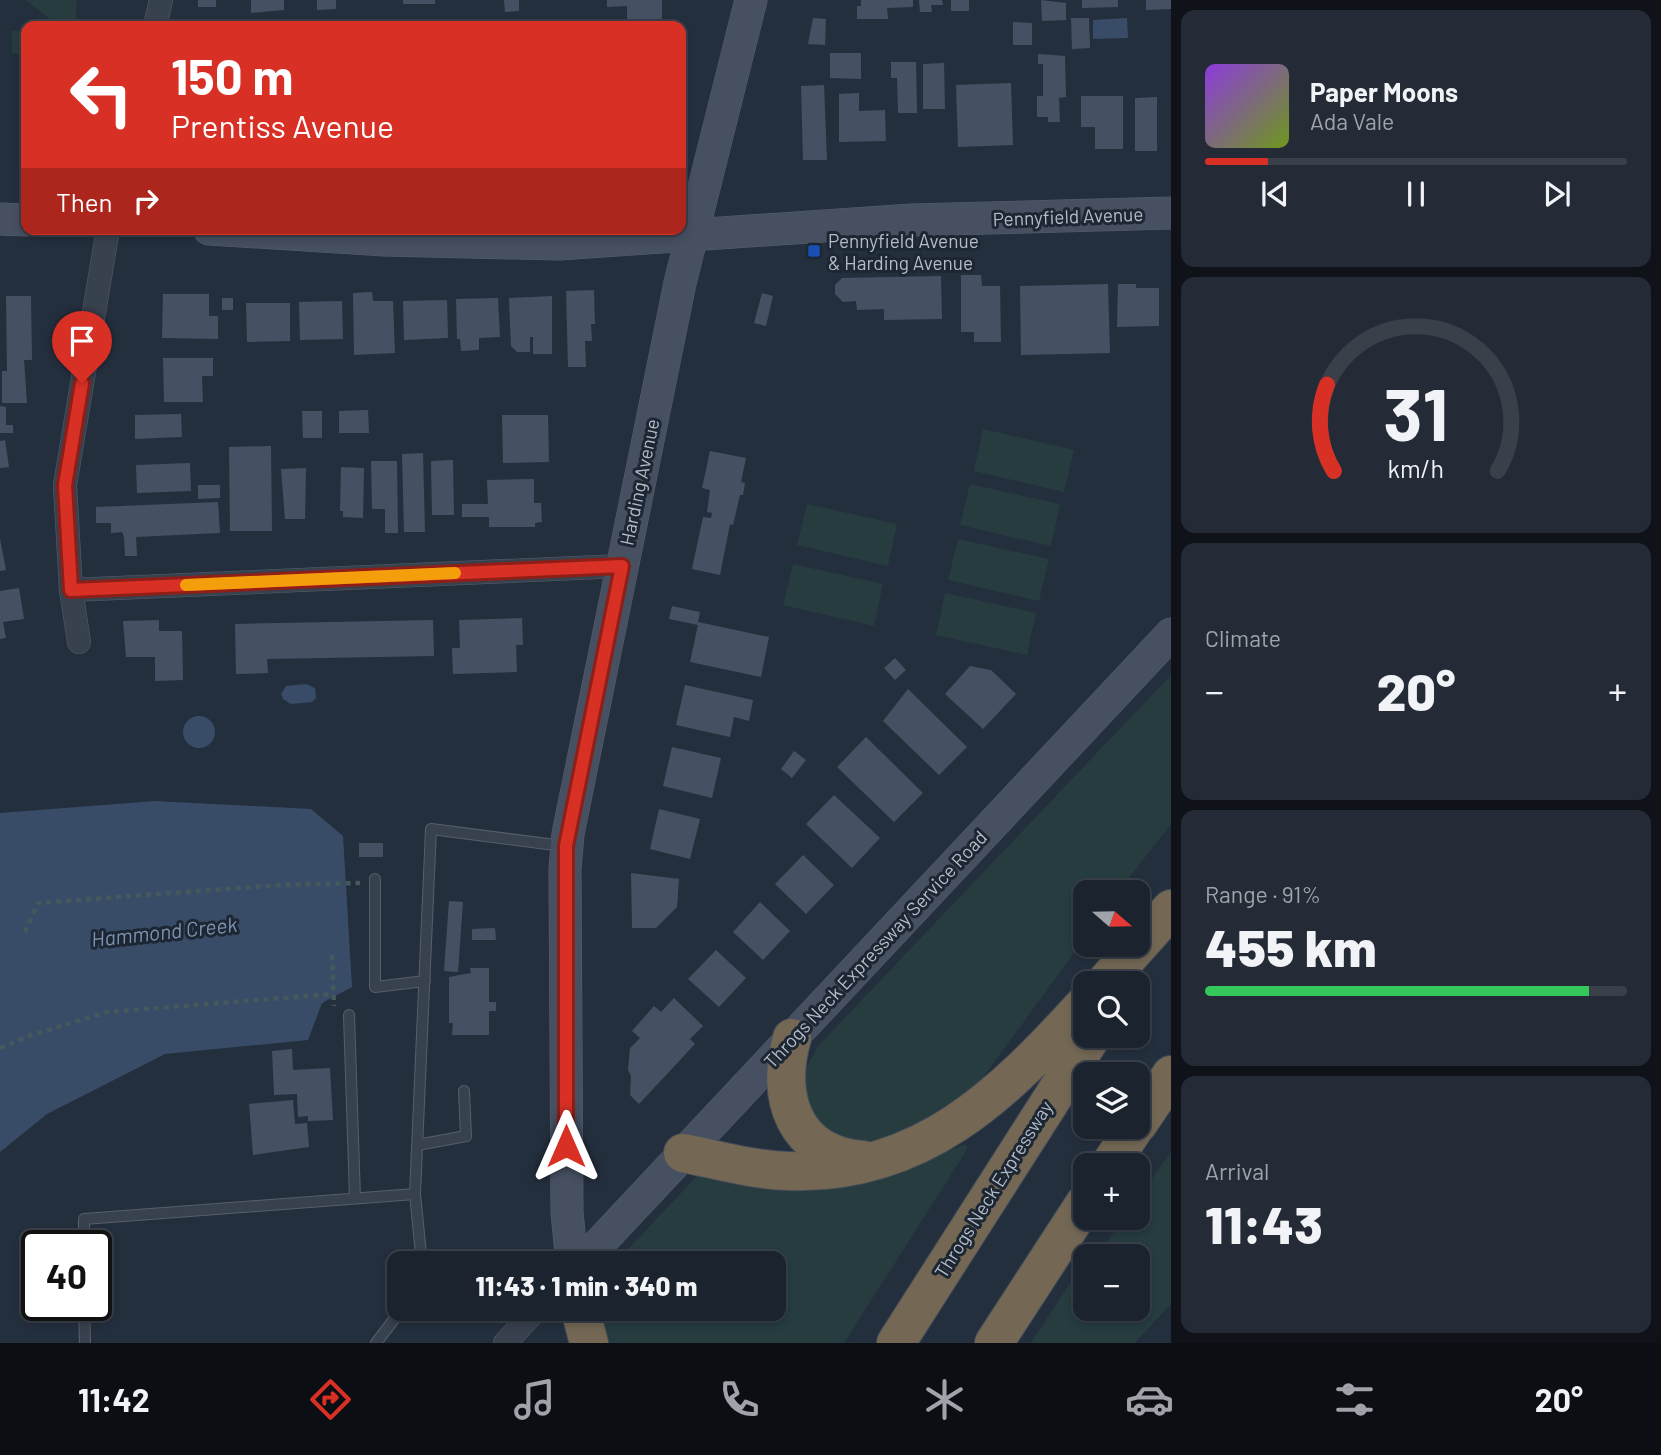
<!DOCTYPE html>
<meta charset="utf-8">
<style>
body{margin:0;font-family:Barlow,sans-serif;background:#242b36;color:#f1f3f6;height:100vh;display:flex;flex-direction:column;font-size:26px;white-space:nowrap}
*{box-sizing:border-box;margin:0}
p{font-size:23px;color:#a0a4aa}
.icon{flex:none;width:38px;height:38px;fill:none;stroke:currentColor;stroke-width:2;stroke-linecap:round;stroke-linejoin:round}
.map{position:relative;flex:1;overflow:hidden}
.details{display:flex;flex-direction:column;gap:10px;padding:10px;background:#0f1319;width:490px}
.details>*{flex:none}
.banner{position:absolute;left:21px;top:21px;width:665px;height:214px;border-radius:14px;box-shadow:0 4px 10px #0003,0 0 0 2px #39404a;background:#d93025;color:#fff;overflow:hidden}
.needle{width:46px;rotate:110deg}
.controls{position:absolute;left:1073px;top:880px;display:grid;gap:14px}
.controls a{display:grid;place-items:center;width:77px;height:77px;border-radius:14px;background:#1b232e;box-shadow:0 4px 10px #0003,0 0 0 2px #39404a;font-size:35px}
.speed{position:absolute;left:21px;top:1230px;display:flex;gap:14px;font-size:35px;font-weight:700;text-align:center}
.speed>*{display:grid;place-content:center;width:91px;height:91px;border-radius:50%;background:#1b232e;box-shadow:0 4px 10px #0003,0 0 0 2px #39404a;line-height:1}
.speed .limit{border:4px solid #111;border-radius:10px;background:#fff;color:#111}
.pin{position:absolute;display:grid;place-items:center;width:60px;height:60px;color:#fff;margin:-72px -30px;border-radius:50% 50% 50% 0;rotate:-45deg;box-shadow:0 0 7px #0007}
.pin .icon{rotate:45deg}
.me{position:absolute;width:77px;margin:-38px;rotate:0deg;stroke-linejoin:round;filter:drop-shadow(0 0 5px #0008)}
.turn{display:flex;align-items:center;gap:24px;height:147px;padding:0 35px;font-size:32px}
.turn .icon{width:91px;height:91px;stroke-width:2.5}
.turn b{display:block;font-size:49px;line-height:60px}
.then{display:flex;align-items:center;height:66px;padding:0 35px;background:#0003;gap:14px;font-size:26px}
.big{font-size:52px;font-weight:800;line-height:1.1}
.details .widget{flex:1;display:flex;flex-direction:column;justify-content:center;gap:10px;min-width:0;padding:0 24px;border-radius:14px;background:#242b36}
.details .dial{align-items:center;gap:0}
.dial svg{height:182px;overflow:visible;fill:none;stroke:#39404a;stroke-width:7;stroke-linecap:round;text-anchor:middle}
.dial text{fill:#f1f3f6;stroke:none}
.song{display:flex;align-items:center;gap:21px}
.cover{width:84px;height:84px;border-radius:10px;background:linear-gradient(135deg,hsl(270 70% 55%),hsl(80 70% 35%))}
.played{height:7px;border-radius:4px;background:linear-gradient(90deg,#d93025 15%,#39404a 15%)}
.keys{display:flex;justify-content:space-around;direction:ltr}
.heat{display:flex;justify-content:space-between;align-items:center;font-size:38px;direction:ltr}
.charge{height:10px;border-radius:5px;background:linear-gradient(90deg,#34c759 91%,#39404a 0)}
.trip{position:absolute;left:387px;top:1251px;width:399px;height:70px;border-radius:14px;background:#1b232e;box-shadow:0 4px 10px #0003,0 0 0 2px #39404a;font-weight:800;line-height:70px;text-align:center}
.menu{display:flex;height:112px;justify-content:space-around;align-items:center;background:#0b0e12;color:#a0a4aa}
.menu .icon{width:49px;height:49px}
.menu .active{color:#d93025}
.menu b{font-size:32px;color:#f1f3f6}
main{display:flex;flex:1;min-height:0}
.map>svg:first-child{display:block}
.green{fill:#263c3f}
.water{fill:#394c67}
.building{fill:#455162}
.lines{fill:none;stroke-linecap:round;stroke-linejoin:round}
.lane-casing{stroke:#565f6c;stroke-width:12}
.street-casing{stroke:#565f6c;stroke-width:24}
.secondary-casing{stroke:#565f6c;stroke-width:33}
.highway-casing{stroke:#434c59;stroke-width:40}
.path{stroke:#44595c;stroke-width:4.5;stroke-dasharray:5 5;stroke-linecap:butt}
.lane{stroke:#38414e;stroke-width:10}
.street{stroke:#38414e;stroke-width:23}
.secondary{stroke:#465061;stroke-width:32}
.highway{stroke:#746855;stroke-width:38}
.route-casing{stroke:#8d1f18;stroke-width:18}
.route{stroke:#d93025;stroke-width:12}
.slow{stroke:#f59e0b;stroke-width:12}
.transit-dot{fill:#1a4fb4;stroke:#1d2633;stroke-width:2.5}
.labels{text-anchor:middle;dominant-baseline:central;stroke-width:6;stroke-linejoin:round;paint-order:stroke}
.street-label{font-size:19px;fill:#b4bcc9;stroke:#1d2633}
.poi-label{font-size:19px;fill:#b4bcc9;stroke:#1d2633;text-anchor:start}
.water-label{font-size:21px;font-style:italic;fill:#7c92b1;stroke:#1d2633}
</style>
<main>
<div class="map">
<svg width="1171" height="1343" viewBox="0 0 1171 1343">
<rect width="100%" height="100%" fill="#242f3e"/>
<path class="green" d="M 25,0 L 77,0 L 75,26 L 50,19 Z
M 12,31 L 26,31 L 26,54 L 12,53 Z
M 983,429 L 1074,450 L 1064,492 L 974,471 Z
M 970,484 L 1060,504 L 1051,546 L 960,525 Z
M 807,504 L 897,524 L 888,566 L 797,545 Z
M 958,539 L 1049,559 L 1039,601 L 948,580 Z
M 793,564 L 883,584 L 874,626 L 783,605 Z
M 945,593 L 1036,613 L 1027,655 L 936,635 Z
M 1171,675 L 1171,824 L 1118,892 L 1085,892 L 1085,938 L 971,1094 L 934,1119 L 870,1144 L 843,1143 L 820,1128 L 803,1093 L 806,1068 L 819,1045 Z
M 965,1144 L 968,1148 L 844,1343 L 604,1343 L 596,1309 L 774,1309 L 774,1264 L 615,1263 L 699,1174 L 892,1174 Z
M 1171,1151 L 1171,1304 L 1135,1343 L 1031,1343 L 1085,1260 L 1085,1309 L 1138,1309 L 1138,1256 L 1097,1256 L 1124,1218 L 1138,1218 L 1138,1199 Z"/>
<path class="water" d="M 1127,18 L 1128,38 L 1093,39 L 1093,20 Z
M 306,684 L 315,688 L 316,698 L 312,702 L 291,704 L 283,699 L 281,694 L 286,686 Z
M183 732a16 16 0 1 1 32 0a16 16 0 1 1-32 0Z
M 155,801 L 311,809 L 343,836 L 352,987 L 322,1003 L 308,1040 L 165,1054 L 47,1114 L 0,1152 L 0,813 Z"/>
<path class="building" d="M 198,0 L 216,0 L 216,7 L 198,7 Z
M 251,0 L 284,0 L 284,10 L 251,13 Z
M 317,0 L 336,0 L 336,9 L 317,10 Z
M 403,0 L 435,0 L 435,4 L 403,4 Z
M 504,0 L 519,0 L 519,11 L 505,12 Z
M 607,0 L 662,0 L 662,26 L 627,26 L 627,6 L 607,7 Z
M 861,0 L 913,0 L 913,7 L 887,8 L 888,19 L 857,19 L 857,6 L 861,6 Z
M 919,0 L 942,0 L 943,5 L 931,5 L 932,12 L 920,12 Z
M 951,0 L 969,0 L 969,11 L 951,11 Z
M 1041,0 L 1066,3 L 1066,20 L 1042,21 Z
M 1082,0 L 1118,0 L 1118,7 L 1082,8 Z
M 1146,0 L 1171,0 L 1171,9 L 1146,10 Z
M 813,18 L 826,19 L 825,45 L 808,44 Z
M 1071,18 L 1089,18 L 1090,48 L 1072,49 Z
M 1013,22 L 1032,23 L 1032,45 L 1013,45 Z
M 830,53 L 861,53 L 861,79 L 830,78 Z
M 1038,54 L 1065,56 L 1066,97 L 1059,98 L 1060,122 L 1048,122 L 1048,117 L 1037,117 L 1037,96 L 1043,96 L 1043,64 L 1038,64 Z
M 891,62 L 916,62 L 917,113 L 898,113 L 897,78 L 891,78 Z
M 944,63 L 945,109 L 923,109 L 923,64 Z
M 1011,83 L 1013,145 L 958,147 L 956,85 Z
M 824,85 L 827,160 L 803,160 L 801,86 Z
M 859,93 L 859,111 L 885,110 L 886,141 L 839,142 L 839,94 Z
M 1081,96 L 1123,96 L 1123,149 L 1095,149 L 1095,127 L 1081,127 Z
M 1157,97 L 1157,151 L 1135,151 L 1135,98 Z
M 961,275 L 981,275 L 982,286 L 1000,286 L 1001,342 L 974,342 L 974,332 L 961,332 Z
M 941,276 L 942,319 L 884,320 L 884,309 L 857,310 L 856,301 L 843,302 L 835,294 L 835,285 L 842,278 Z
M 1108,284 L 1110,353 L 1021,355 L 1020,286 Z
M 1118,284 L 1136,284 L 1136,288 L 1159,288 L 1159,326 L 1117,327 Z
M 594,290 L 595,324 L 591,324 L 592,341 L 585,341 L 586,367 L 568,367 L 566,291 Z
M 372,292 L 373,301 L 393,301 L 395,353 L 354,355 L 353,293 Z
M 762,293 L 773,296 L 766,326 L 754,323 Z
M 163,294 L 209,294 L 209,316 L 218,316 L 218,339 L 162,338 Z
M 6,296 L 31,296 L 32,360 L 24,360 L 27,403 L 2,403 L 2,371 L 7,371 Z
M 552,296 L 552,354 L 533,354 L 533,337 L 530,337 L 530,352 L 517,352 L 511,346 L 509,298 Z
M 222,298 L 233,298 L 233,310 L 222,310 Z
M 498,298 L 500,337 L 479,338 L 479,350 L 461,351 L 460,339 L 457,339 L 456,299 Z
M 447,300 L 448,338 L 404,340 L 403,301 Z
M 342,301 L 343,339 L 300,340 L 299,302 Z
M 246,303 L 290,303 L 290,341 L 247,342 Z
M 163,358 L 213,358 L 213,376 L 202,376 L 203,402 L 164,402 Z
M 0,406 L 6,407 L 6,425 L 13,425 L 13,433 L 0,433 Z
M 368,410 L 369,433 L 339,433 L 339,411 Z
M 302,411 L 322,411 L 322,438 L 303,438 Z
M 181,414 L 182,437 L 135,439 L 135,415 Z
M 502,415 L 548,415 L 549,462 L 503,463 Z
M 5,440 L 9,467 L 0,468 L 0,441 Z
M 271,446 L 272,531 L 230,531 L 229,447 Z
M 710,451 L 746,458 L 741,482 L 745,483 L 743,495 L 740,495 L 733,525 L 730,524 L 720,575 L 692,569 L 703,517 L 711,518 L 712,513 L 707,512 L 710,490 L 702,488 Z
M 423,453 L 425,532 L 404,532 L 402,454 Z
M 453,460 L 454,515 L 432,515 L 431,461 Z
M 371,461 L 397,461 L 398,533 L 385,533 L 385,509 L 372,509 Z
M 190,463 L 191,491 L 137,493 L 136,465 Z
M 341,467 L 364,468 L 363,518 L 343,517 L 343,511 L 340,511 Z
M 306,468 L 305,519 L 285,519 L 281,469 Z
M 534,479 L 534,503 L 541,503 L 542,522 L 535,523 L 535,527 L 489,527 L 489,517 L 462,517 L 462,504 L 488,504 L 487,480 Z
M 198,485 L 220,485 L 220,498 L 198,499 Z
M 218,502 L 220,533 L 136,537 L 137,556 L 125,556 L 124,537 L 122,532 L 111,533 L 111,523 L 96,523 L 96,507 Z
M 0,539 L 6,570 L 0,571 Z
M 19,588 L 24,619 L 3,622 L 6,638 L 0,639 L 0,591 Z
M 672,606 L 700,612 L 698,622 L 769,637 L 761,677 L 690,662 L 698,625 L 669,619 Z
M 522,618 L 523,645 L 516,645 L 517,672 L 453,674 L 452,648 L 460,648 L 459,620 Z
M 159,620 L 159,631 L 182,631 L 183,680 L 155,681 L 155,657 L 126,657 L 123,621 Z
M 433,620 L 434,656 L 267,659 L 268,673 L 236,674 L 235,624 Z
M 895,658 L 906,670 L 895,680 L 884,668 Z
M 970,666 L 991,670 L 1016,694 L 983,729 L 945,694 Z
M 685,685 L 753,700 L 749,721 L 734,717 L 730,737 L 676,725 Z
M 908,689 L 967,747 L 939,775 L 883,721 Z
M 866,737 L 923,793 L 894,822 L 837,767 Z
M 672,747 L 721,758 L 712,798 L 663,786 Z
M 794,751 L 806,760 L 792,778 L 781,769 Z
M 834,795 L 880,838 L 852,868 L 806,824 Z
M 659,809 L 700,819 L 690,859 L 650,849 Z
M 359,843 L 383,843 L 383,857 L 359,857 Z
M 803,855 L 834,885 L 806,914 L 775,884 Z
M 631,873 L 679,879 L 677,907 L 656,928 L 632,928 Z
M 449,901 L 463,902 L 458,972 L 444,971 Z
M 760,902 L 790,931 L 763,960 L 733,932 Z
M 495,928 L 496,940 L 472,940 L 472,929 Z
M 716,950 L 746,978 L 719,1007 L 688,979 Z
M 470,968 L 489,968 L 489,1002 L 496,1002 L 496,1011 L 489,1011 L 489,1035 L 452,1035 L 453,1023 L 449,1023 L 449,977 L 471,973 Z
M 674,998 L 703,1026 L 690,1039 L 695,1044 L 639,1104 L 630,1095 L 631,1076 L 628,1070 L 630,1048 L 640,1038 L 632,1031 L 654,1006 L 661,1012 Z
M 292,1049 L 293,1070 L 330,1068 L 333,1120 L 308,1121 L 308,1116 L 298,1117 L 297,1094 L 274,1095 L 272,1051 Z
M 293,1100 L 295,1124 L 307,1123 L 309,1147 L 253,1155 L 249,1104 Z"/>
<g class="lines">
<g class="lane-casing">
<path id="lane" d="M 375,879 L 375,987 L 425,981
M 349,1015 L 355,1198
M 1067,1086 L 1085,1098
M 417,1145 L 466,1136 L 464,1091
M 84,1246 L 84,1219 L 415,1194
M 422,1264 L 415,1194 L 431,829 L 563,846
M 84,1306 L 85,1343
M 376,1343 L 402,1309"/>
</g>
<g class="street-casing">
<path id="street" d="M 155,26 L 161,0
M 71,590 L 622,566
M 79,642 L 71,590 L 65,485 L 108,229
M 505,1343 L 537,1309"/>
</g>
<g class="secondary-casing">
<path id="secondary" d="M 0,219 L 26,220
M 209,229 L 385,240 L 559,244 L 912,220 L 1171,213
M 572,1264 L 567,1212 L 565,869 L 568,834 L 680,283 L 751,0
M 580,1264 L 1171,634"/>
</g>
<g class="highway-casing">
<path id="highway" d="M 1104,984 L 1171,909
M 792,1038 C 775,1097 794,1155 863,1160
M 1138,1124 L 1171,1075
M 683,1153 C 718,1160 753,1170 789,1171 C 921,1176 1003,1094 1085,1004
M 1109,1166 L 1135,1127
M 580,1309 L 589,1343
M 896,1343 L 1092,1036
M 994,1343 L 1085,1203"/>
</g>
<path class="path" d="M 25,932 L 38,903 L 279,885 L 360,883
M 332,955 L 334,1006
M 0,1048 L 29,1036 L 107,1012 L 333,994"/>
<use href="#lane" class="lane"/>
<use href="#street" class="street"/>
<use href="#secondary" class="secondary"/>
<use href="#highway" class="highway"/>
</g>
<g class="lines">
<g class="route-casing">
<path id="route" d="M 82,383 L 65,485 L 71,590 L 622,566 L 566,846 L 566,1146"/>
</g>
<use href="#route" class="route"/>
<path class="slow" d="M 186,585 L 455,573"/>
</g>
<rect class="transit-dot" x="807" y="244" width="14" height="14" rx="3.5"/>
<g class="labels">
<g class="street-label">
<text transform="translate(1068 216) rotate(-2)">Pennyfield Avenue</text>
<text transform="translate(639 482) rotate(-78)">Harding Avenue</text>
<text transform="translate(875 949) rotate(-47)">Throgs Neck Expressway Service Road</text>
<text transform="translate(993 1189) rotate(-58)">Throgs Neck Expressway</text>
</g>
<g class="poi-label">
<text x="828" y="240">Pennyfield Avenue<tspan x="828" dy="22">&amp; Harding Avenue</tspan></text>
</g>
<g class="water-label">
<text transform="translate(164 931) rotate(-6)">Hammond Creek</text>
</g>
</g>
</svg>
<div class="controls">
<a><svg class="needle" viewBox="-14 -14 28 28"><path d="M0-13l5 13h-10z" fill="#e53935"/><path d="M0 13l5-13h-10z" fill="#a0a4aa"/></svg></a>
<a><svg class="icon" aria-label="search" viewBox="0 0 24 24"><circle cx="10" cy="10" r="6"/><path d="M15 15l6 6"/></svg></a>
<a><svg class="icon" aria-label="layers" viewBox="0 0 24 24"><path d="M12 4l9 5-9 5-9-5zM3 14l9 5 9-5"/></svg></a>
<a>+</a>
<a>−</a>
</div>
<div class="speed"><div class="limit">40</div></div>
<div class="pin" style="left:82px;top:383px;background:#d93025"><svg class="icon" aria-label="arrive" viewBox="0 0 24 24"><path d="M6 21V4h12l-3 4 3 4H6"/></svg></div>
<svg class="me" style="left:566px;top:1146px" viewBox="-20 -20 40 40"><path d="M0-17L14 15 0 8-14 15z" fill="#d93025" stroke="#fff" stroke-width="4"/></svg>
<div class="trip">11:43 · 1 min · 340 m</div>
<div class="banner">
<div class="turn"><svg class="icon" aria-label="left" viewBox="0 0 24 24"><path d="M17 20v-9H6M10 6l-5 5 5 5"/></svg><div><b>150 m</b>Prentiss Avenue</div></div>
<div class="then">Then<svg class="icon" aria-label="right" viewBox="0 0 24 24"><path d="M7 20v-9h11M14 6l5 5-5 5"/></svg></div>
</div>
</div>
<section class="details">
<div class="widget">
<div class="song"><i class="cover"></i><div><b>Paper Moons</b><p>Ada Vale</p></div></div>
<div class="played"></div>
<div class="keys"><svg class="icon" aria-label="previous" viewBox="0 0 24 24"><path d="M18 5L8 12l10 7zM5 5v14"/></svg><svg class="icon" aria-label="pause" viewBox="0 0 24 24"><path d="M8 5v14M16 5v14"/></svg><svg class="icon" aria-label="next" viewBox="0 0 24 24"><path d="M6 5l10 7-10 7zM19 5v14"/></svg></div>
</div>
<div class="widget dial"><svg viewBox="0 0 100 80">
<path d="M14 69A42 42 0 1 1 86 69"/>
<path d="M14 69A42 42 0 0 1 11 31" stroke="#d93025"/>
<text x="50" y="56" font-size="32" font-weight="700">31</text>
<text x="50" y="72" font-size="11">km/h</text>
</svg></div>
<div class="widget"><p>Climate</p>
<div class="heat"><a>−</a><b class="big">20°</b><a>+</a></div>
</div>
<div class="widget"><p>Range · 91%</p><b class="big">455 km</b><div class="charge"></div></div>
<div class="widget"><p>Arrival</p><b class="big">11:43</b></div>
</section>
</main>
<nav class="menu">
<b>11:42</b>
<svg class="icon active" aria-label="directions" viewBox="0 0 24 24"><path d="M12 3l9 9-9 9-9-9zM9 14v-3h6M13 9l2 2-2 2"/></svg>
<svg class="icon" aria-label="music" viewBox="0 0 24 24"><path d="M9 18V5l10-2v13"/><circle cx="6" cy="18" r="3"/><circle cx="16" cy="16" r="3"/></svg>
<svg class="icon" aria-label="phone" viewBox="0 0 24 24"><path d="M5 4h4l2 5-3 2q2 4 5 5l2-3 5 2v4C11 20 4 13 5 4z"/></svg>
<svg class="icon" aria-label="climate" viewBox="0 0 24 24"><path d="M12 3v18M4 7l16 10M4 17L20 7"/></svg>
<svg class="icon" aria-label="car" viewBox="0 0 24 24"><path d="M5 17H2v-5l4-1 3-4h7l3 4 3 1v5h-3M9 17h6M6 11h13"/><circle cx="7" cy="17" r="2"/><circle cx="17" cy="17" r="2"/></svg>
<svg class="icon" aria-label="filters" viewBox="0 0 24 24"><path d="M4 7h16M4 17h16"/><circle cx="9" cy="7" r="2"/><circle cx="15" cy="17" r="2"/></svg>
<b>20°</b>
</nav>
